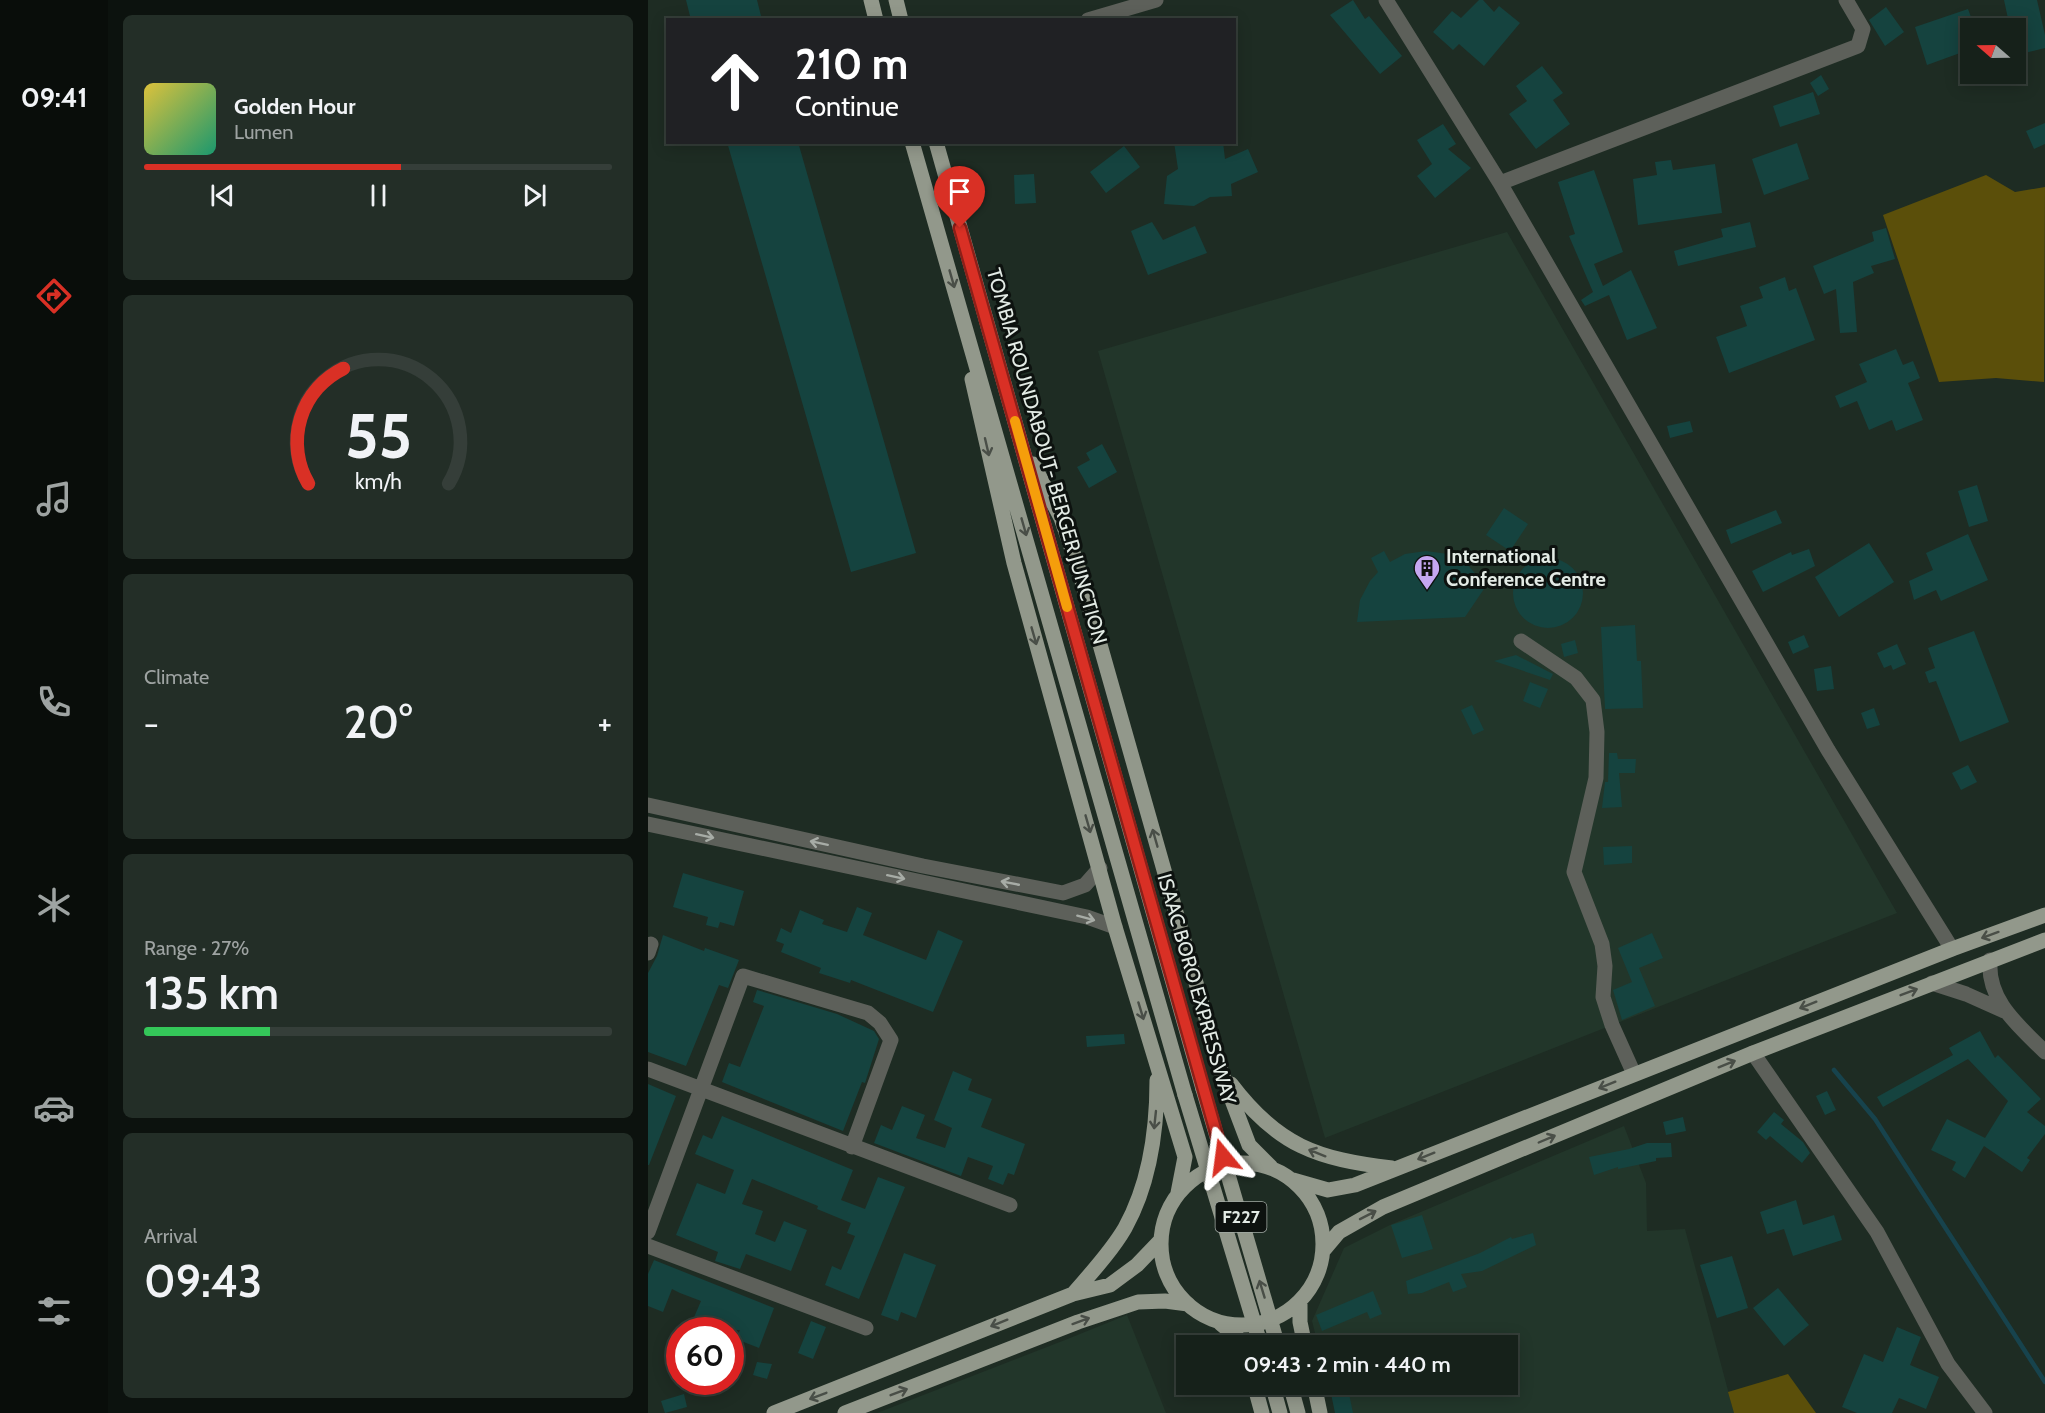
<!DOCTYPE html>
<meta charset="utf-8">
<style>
body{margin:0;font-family:Cabin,sans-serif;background:#232e27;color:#f1f3f6;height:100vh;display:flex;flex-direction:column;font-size:22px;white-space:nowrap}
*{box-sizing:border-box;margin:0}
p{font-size:20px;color:#9ea3a2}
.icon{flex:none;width:33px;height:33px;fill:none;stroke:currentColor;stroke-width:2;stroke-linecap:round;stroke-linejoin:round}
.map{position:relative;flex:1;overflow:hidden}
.sheet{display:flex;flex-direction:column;gap:15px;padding:15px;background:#0c120e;width:540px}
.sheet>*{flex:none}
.banner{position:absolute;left:18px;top:18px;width:570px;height:126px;border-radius:0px;box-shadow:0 3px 15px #0003,0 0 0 2px #353e39;background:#202124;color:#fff;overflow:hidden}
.needle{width:39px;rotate:290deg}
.buttons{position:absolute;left:1312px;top:18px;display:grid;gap:12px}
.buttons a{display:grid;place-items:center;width:66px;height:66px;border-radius:0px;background:#16211a;box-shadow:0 3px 15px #0003,0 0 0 2px #353e39;font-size:30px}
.speed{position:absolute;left:18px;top:1317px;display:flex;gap:12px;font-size:30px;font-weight:700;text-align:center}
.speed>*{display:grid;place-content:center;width:78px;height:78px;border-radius:50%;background:#16211a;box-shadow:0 3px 15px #0003,0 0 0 2px #353e39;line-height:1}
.speed .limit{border:9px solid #d22;background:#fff;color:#111}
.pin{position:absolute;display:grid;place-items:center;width:51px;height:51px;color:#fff;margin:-62px -26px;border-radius:50% 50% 50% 0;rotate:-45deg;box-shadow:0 0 6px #0007}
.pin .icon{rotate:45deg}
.me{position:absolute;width:66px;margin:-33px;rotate:344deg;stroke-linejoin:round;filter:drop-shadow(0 0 4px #0008)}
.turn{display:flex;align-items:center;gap:21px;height:126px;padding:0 30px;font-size:27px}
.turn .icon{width:78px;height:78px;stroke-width:2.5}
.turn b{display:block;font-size:42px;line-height:51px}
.big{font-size:45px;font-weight:600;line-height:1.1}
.sheet .card{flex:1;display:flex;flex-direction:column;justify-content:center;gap:9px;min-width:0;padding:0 21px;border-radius:9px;background:#232e27}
.sheet .dial{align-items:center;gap:0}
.dial svg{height:156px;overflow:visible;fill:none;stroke:#353e39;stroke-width:7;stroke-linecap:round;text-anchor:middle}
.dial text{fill:#f1f3f6;stroke:none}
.song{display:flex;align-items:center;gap:18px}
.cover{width:72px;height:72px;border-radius:9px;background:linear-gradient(135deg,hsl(50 70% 55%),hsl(160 70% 35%))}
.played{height:6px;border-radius:3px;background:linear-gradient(90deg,#d93025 55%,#353e39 55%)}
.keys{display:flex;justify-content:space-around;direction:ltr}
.heat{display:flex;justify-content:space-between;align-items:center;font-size:33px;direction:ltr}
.charge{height:9px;border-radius:4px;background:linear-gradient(90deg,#34c759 27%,#353e39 0)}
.trip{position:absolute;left:528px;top:1335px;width:342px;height:60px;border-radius:0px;background:#16211a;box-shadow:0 3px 15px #0003,0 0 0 2px #353e39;font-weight:600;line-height:60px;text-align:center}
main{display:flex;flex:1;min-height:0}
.menu{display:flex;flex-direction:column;width:108px;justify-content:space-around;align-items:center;background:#090d0a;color:#9ea3a2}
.menu .icon{width:42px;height:42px}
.menu .current{color:#d93025}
.menu b{font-size:27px;color:#f1f3f6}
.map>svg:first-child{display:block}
.built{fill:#22362a}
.forest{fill:#5b4f0a}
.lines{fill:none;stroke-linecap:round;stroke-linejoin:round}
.stream{stroke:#17434d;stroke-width:4.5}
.building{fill:#15433f}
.minor{stroke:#5d605a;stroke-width:15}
.major{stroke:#92988b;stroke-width:15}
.major-bridge{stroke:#92988b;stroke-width:15}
.oneway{stroke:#494e47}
.oneway2{stroke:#a7aca6}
.route-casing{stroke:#8d1f18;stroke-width:15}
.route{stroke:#d93025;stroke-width:10}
.slow{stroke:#f59e0b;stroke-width:10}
.labels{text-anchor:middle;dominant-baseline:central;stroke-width:6;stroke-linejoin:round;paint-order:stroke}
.shield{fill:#0d120f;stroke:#a3aaa5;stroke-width:1.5}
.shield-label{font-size:18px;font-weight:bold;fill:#e3ebe5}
.street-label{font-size:20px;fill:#e3ebe5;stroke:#0d120f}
.poi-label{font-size:20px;font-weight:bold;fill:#e3ebe5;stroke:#0d120f;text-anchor:start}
</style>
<main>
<nav class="menu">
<b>09:41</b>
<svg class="icon current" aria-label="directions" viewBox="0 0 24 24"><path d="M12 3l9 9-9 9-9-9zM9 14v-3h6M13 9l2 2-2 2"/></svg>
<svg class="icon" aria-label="music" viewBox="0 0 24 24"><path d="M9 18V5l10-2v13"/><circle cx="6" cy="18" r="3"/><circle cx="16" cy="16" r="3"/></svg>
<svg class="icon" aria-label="phone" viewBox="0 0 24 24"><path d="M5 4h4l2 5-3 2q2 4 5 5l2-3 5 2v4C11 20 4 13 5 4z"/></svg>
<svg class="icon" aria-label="climate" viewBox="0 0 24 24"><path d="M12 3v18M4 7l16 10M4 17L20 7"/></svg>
<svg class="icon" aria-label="car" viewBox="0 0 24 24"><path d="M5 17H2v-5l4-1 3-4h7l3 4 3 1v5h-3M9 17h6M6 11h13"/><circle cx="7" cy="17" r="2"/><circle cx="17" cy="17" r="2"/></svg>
<svg class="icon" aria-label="filters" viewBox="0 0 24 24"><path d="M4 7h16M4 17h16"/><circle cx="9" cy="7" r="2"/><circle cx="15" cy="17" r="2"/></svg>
</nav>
<section class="sheet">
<div class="card">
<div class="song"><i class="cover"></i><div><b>Golden Hour</b><p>Lumen</p></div></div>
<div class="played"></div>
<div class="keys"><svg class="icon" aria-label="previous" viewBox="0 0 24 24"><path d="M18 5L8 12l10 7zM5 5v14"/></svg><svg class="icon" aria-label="pause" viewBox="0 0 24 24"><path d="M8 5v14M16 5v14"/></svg><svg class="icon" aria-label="next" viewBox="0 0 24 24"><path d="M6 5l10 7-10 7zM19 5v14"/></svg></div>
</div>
<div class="card dial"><svg viewBox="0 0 100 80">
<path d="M14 69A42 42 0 1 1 86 69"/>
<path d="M14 69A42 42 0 0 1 32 10" stroke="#d93025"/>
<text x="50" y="56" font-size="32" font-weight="700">55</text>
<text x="50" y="72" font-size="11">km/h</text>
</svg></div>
<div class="card"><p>Climate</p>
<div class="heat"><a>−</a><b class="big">20°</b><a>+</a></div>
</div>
<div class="card"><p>Range · 27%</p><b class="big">135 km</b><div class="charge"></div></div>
<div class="card"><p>Arrival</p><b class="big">09:43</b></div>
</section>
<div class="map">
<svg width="1397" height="1413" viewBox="0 0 1397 1413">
<rect width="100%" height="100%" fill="#1e2c23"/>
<path class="built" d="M 859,232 L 1249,913 L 677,1138 L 450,351 Z
M 976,1126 L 998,1183 L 999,1231 L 1037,1229 L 1086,1413 L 689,1413 L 681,1385 L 860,1384 L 860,1346 L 670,1345 L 664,1321 L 696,1248 L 742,1225 Z
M 479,1315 L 518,1413 L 229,1413 L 417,1340 Z"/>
<path class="forest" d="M 1338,175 L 1367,192 L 1397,187 L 1396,382 L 1348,378 L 1291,382 L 1235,215 Z
M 1140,1374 L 1168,1413 L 1086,1413 L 1080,1392 Z"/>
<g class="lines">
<path class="stream" d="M 1186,1070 L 1227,1119 L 1397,1382"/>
</g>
<path class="building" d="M 38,0 L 109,0 L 114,20 L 43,20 Z
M 705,0 L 717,19 L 721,16 L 754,56 L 732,74 L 682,15 Z
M 831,0 L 835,0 L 846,12 L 851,6 L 872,23 L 836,66 L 811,44 L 805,50 L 785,32 L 804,11 L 813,18 Z
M 1356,0 L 1389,0 L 1397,35 L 1397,48 L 1368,55 L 1368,28 L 1362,28 Z
M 1238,7 L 1256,32 L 1237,46 L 1221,20 Z
M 1320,9 L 1327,28 L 1323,28 L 1323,49 L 1279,65 L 1267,27 Z
M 894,66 L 915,93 L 905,100 L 922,124 L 888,149 L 861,114 L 879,101 L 868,86 Z
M 1173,75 L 1181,89 L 1170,96 L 1162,83 Z
M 1165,92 L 1172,114 L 1132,127 L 1125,106 Z
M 1397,123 L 1397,144 L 1386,149 L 1378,131 Z
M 795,124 L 808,144 L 800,149 L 823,168 L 787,198 L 769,176 L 784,164 L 769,140 Z
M 79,142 L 150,142 L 268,553 L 203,572 Z
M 526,142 L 575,142 L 577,159 L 600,149 L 610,172 L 583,184 L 584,196 L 562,197 L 546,206 L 516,204 L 519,176 L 530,169 Z
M 1149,143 L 1161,179 L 1116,195 L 1104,159 Z
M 476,146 L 492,167 L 458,193 L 442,172 Z
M 1023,160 L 1025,170 L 1067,164 L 1074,213 L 990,225 L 985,179 L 1009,175 L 1007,162 Z
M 946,170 L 975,252 L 946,264 L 955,286 L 983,270 L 1009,328 L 979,340 L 961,295 L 937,306 L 933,300 L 945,292 L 921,236 L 927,234 L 910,182 Z
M 386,174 L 388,203 L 367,204 L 366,175 Z
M 504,222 L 515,240 L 547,226 L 559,253 L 500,275 L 483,231 Z
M 1102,222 L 1108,247 L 1030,266 L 1026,251 L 1075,237 L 1073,229 Z
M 1238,228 L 1247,259 L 1223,266 L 1226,273 L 1205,282 L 1209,332 L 1192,333 L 1188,289 L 1176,294 L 1165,266 L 1226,241 L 1224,232 Z
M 1137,277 L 1141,291 L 1148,288 L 1167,340 L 1081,373 L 1068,337 L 1099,326 L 1092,306 L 1115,298 L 1111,287 Z
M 1248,349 L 1255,365 L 1265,361 L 1272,378 L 1260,383 L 1275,420 L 1248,431 L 1244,420 L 1221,430 L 1209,401 L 1192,408 L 1187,396 L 1219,382 L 1211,364 Z
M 1042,421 L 1045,432 L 1022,438 L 1019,426 Z
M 454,444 L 469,472 L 441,488 L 429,467 L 442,460 L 438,453 Z
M 1329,485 L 1340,521 L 1321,527 L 1310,491 Z
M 856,508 L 880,524 L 862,551 L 838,535 Z
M 1128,510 L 1134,523 L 1083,544 L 1078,530 Z
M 1320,534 L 1340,580 L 1293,601 L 1288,590 L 1266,600 L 1261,581 L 1285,570 L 1278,553 Z
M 1221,543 L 1246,582 L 1191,617 L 1167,577 Z
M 1161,549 L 1167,566 L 1115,592 L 1104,571 L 1143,552 L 1144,555 Z
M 736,551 L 742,562 L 757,554 L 778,551 L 800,554 L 819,564 L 838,586 L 817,617 L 709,622 L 712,600 L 722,581 L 730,572 L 723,558 Z
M865 593a35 35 0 1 1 70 0a35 35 0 1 1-70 0Z
M 987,625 L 989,661 L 993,661 L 995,708 L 957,709 L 953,627 Z
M 1326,631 L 1361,722 L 1312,742 L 1288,681 L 1281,683 L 1277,672 L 1287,668 L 1280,648 Z
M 1156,635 L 1161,647 L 1145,654 L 1140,642 Z
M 927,640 L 930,653 L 916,657 L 913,644 Z
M 1249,644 L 1258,664 L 1245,670 L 1243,665 L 1236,668 L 1229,653 Z
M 868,655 L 905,674 L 902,680 L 846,661 Z
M 1183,666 L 1186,689 L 1169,691 L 1166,669 Z
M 882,682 L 900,689 L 892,708 L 875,701 Z
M 824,705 L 836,730 L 825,735 L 813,710 Z
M 1226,708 L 1232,725 L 1219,729 L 1213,713 Z
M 961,753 L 969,753 L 970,759 L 988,759 L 987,773 L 971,773 L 974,807 L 954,808 L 957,782 L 960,782 Z
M 1320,765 L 1329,782 L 1313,790 L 1304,773 Z
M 984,846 L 984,863 L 956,865 L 955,847 Z
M 35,873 L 96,891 L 86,926 L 72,922 L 70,928 L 58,925 L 60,917 L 25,907 Z
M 209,907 L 224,913 L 215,935 L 278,960 L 290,930 L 315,941 L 285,1012 L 203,980 L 202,983 L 171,973 L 173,968 L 133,952 L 136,944 L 128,941 L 133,928 L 143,933 L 152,910 L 176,920 L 174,924 L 199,932 Z
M 1004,933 L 1015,958 L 991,968 L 1007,1006 L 974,1020 L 965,990 L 984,982 L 970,948 Z
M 15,935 L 56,951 L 57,948 L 91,960 L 80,988 L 71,985 L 38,1066 L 0,1052 L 0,973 L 9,956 Z
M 109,990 L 189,1014 L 226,1031 L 231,1039 L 217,1083 L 214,1082 L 195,1131 L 74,1082 L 81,1063 L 92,1067 L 116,1006 L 105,1002 Z
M 1332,1031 L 1347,1058 L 1350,1055 L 1393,1099 L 1379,1112 L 1397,1126 L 1397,1134 L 1379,1158 L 1382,1160 L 1374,1172 L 1336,1146 L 1317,1178 L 1304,1170 L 1308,1162 L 1283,1150 L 1299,1119 L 1337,1138 L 1360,1101 L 1320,1059 L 1235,1107 L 1229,1097 L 1305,1055 L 1301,1048 Z
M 476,1034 L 477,1044 L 439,1047 L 438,1036 Z
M 305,1071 L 324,1079 L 320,1090 L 344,1099 L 333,1127 L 377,1144 L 366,1175 L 360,1173 L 355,1185 L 340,1179 L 345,1166 L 320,1157 L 313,1176 L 226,1143 L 233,1125 L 244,1130 L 254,1106 L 277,1115 L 268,1138 L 297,1148 L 304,1128 L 286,1120 Z
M 0,1084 L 28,1096 L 1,1165 L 0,1165 Z
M 1179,1091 L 1188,1110 L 1177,1115 L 1168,1096 Z
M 1126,1112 L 1136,1120 L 1133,1124 L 1155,1142 L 1162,1153 L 1154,1163 L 1122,1136 L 1118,1140 L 1109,1132 Z
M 74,1116 L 205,1170 L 193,1200 L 217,1209 L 230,1177 L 257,1187 L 211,1299 L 177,1285 L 184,1266 L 193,1270 L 207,1236 L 199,1233 L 203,1223 L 169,1209 L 170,1206 L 104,1179 L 94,1204 L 115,1211 L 107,1234 L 127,1242 L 136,1221 L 159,1230 L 143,1271 L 98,1254 L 92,1269 L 67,1261 L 70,1252 L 28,1235 L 49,1183 L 77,1194 L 86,1170 L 47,1154 L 55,1135 L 64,1139 Z
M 1035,1117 L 1038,1131 L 1018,1135 L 1015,1122 Z
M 999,1143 L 1023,1143 L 1024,1157 L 1008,1158 L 1008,1161 L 970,1169 L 970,1167 L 946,1175 L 941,1157 L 981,1149 Z
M 1148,1200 L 1155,1225 L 1186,1215 L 1194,1240 L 1145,1256 L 1136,1229 L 1119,1234 L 1112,1212 Z
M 774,1215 L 785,1249 L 754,1258 L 743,1225 Z
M 885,1233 L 888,1245 L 834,1271 L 813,1274 L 819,1287 L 805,1292 L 801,1282 L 774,1293 L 760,1294 L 758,1281 L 832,1253 L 863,1237 L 864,1239 Z
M 256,1253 L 288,1265 L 268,1318 L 253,1312 L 250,1321 L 233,1315 Z
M 1084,1256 L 1100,1308 L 1069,1318 L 1052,1265 Z
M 6,1260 L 126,1308 L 111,1348 L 88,1339 L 92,1330 L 65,1330 L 44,1322 L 53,1301 L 32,1293 L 24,1289 L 15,1312 L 0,1306 L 0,1274 Z
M 1130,1288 L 1161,1325 L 1136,1346 L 1105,1308 Z
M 725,1291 L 734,1314 L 722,1319 L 719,1312 L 674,1331 L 668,1315 Z
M 163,1321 L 178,1327 L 165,1359 L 150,1353 Z
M 1249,1327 L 1273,1337 L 1262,1365 L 1291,1377 L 1278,1409 L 1251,1398 L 1244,1413 L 1209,1413 L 1194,1407 L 1216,1354 L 1235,1362 Z
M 109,1362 L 124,1364 L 119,1379 L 105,1375 Z
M 681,1384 L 699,1384 L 705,1413 L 687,1413 Z
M 36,1394 L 39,1407 L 17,1413 L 13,1401 Z"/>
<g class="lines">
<path class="minor" d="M 738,0 L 852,183 L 1180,750 L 1304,949
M 440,20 L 508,0
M 852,183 L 1210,46 L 1215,29 L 1198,0
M 873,641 L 928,678 L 945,700 L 949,732 L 948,778 L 926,872 L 954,944 L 957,966 L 955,997 L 964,1025 L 986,1074
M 0,805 L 275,866 L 415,893 L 437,885 L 452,868
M 0,824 L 439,917 L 467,927
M 0,953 L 3,944
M 1342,960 C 1339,1001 1370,1025 1397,1052
M 1284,983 L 1318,994 L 1356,1011
M 1105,1053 L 1229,1232 L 1300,1364 L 1337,1413
M 0,1069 L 362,1205
M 0,1232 L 95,976 L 220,1013 L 232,1023 L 243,1040 L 204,1147
M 0,1246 L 218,1328"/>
<path class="major" d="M 223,0 L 228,20
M 248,0 L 253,20
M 264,142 L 537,1095
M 288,142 L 555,1089
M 324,379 L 366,563 L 467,927 L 537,1157 L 530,1193
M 385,464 L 413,518 L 430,567 L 573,1071 L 601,1145 L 623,1167
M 583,1084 C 630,1146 669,1159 744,1168
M513 1244a81 81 0 1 1 162 0a81 81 0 1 1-162 0Z
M 645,1180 L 680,1190 L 707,1185 L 1304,949 L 1397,915
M 675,1251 L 691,1232 L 735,1207 L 1105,1053 L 1397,940
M 425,1294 C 443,1273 463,1252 477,1228 C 502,1183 509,1131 509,1080
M 652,1302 L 652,1322 L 657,1346
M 573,1324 L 590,1338 L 594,1346
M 606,1384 L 614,1413
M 624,1384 L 632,1413
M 642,1384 L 650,1413
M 666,1384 L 672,1413
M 126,1413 L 425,1294 L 462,1285 L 489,1265 L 512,1241
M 197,1413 L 430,1322 L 490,1302 L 517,1301 L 540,1304"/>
<path class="major-bridge" d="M 555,1089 L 630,1346
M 537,1095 L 613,1346"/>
</g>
<defs><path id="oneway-shaft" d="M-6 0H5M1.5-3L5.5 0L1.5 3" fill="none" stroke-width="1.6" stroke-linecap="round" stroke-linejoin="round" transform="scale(1.5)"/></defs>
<g class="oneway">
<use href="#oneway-shaft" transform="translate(304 279) rotate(74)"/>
<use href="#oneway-shaft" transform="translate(339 447) rotate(77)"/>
<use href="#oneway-shaft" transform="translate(376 527) rotate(74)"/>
<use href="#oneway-shaft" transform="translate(386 636) rotate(74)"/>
<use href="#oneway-shaft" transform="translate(440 824) rotate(74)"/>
<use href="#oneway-shaft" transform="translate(507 838) rotate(-106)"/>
<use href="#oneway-shaft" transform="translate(1342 935) rotate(160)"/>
<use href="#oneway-shaft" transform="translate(1261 992) rotate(-21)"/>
<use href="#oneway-shaft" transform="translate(1160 1005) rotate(158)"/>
<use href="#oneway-shaft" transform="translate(493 1011) rotate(73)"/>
<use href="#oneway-shaft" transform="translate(1079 1064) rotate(-22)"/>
<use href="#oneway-shaft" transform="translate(959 1085) rotate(158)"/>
<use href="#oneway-shaft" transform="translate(507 1120) rotate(96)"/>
<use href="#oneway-shaft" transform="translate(899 1139) rotate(-23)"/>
<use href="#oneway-shaft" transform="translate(669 1153) rotate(-158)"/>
<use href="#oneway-shaft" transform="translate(778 1156) rotate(158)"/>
<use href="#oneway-shaft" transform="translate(720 1215) rotate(-27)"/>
<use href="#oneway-shaft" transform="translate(614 1289) rotate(-107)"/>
<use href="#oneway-shaft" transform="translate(433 1321) rotate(-20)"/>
<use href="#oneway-shaft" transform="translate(351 1323) rotate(158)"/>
<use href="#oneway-shaft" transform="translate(251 1392) rotate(-21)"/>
<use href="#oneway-shaft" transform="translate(170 1396) rotate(159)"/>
</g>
<g class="oneway2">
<use href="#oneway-shaft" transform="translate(57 836) rotate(12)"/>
<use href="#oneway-shaft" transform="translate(171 843) rotate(-168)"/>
<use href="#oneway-shaft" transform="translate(248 877) rotate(12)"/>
<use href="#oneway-shaft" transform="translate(362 883) rotate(-169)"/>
<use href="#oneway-shaft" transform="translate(438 918) rotate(15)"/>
</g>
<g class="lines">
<g class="route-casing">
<path id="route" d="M 312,228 L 575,1157"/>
</g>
<use href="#route" class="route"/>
<path class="slow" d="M 367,421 L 419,607"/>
</g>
<defs>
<g id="building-pin" transform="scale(1.35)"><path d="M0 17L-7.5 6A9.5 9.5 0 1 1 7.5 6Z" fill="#c5a7f1" stroke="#0d120f"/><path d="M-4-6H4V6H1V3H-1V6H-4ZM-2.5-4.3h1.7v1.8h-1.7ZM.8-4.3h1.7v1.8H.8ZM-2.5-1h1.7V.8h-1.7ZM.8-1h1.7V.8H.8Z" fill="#111"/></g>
</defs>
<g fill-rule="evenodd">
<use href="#building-pin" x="779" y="568"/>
</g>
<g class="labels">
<rect class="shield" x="567.5" y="1202" width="51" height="30" rx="4.5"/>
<g class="shield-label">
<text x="593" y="1217">F227</text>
</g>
<g class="street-label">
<text transform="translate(399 456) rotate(74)">TOMBIA ROUNDABOUT- BERGER JUNCTION</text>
<text transform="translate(549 989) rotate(74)">ISAAC BORO EXPRESSWAY</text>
</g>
<g class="poi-label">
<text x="798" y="556">International<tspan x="798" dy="23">Conference Centre</tspan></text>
</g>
</g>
</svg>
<div class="buttons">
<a><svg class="needle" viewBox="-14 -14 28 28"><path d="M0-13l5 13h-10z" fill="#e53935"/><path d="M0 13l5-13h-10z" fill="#9ea3a2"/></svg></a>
</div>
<div class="speed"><div class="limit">60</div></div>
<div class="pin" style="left:312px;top:228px;background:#d93025"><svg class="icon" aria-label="arrive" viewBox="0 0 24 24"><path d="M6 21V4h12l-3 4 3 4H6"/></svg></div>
<svg class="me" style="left:575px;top:1157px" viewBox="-20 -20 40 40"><path d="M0-17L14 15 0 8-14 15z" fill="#d93025" stroke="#fff" stroke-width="4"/></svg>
<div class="trip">09:43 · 2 min · 440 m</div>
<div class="banner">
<div class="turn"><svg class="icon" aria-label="ahead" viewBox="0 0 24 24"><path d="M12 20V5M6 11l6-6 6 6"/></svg><div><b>210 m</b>Continue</div></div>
</div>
</div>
</main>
